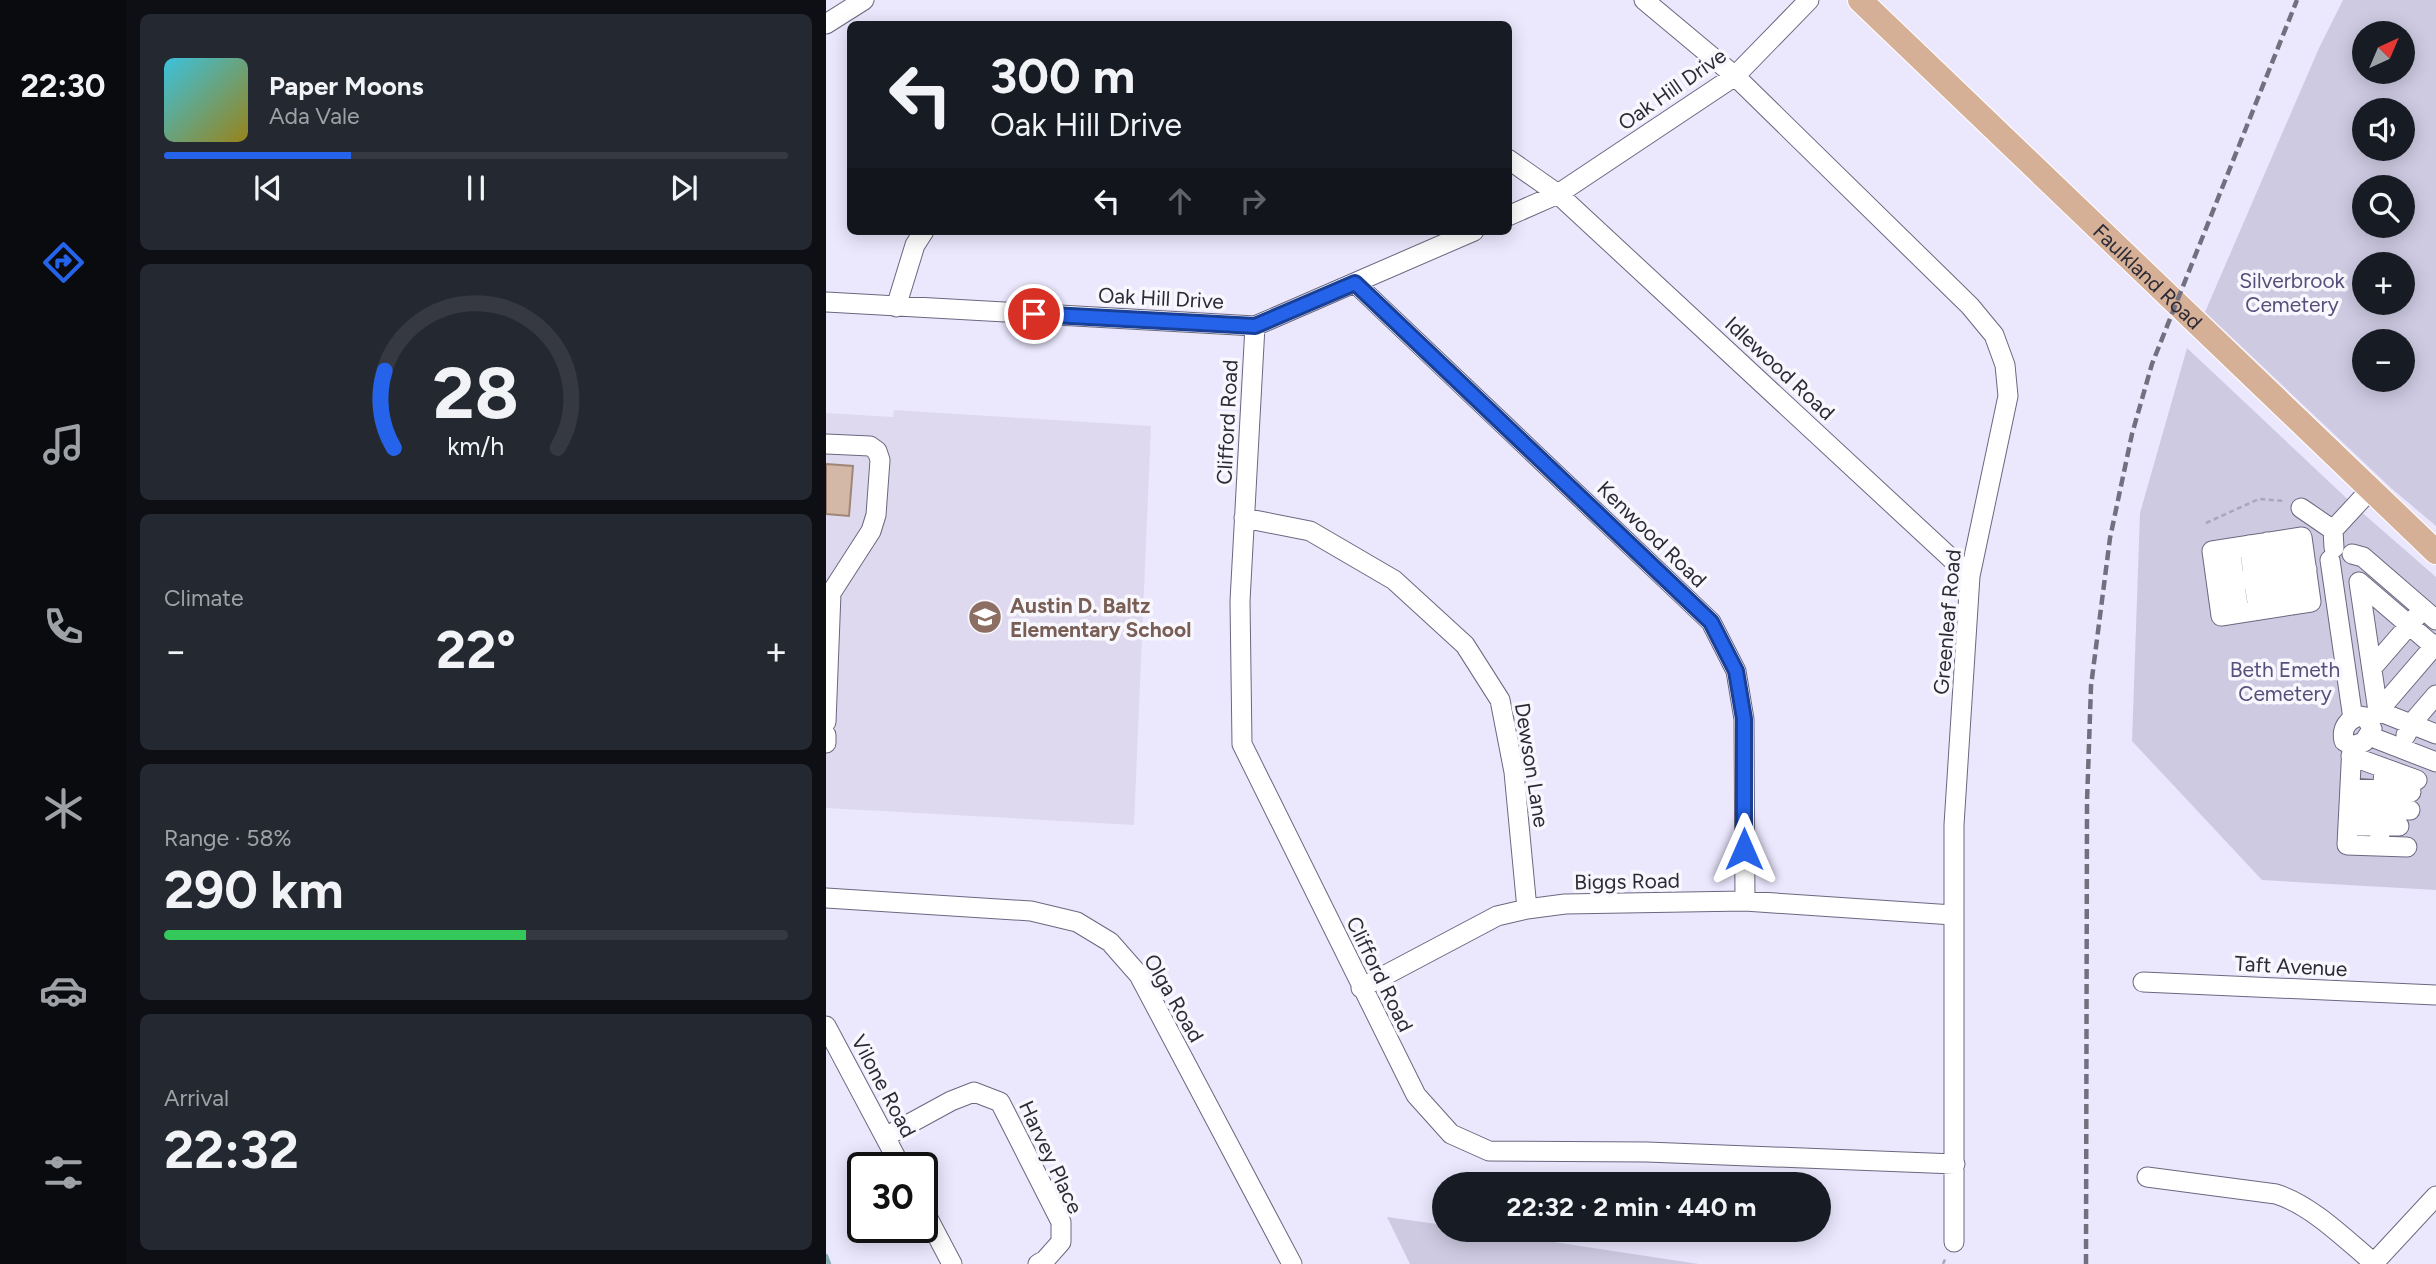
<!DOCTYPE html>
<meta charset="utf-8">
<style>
body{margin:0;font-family:Figtree,sans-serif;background:#242831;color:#f1f3f6;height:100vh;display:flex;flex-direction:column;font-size:26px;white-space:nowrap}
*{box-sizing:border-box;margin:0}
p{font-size:23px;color:#9ea1a6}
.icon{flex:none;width:38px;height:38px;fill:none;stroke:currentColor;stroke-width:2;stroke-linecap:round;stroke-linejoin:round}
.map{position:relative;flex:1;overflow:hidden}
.panel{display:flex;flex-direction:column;gap:14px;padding:14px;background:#0d0f14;width:700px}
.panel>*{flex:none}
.banner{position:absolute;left:21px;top:21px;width:665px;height:214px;border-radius:10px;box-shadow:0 4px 18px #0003;background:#171b24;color:#f1f3f6;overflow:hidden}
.needle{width:46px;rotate:44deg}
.controls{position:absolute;left:1526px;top:21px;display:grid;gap:14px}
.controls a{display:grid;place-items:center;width:63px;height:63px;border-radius:50%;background:#171b24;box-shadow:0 4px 18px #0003;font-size:35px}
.speed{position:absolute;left:21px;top:1152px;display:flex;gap:14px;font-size:35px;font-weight:700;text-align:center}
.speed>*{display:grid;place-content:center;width:91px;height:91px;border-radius:50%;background:#171b24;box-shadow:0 4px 18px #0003;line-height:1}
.speed .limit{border:4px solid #111;border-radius:10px;background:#fff;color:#111}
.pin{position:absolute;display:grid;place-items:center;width:60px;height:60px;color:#fff;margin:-30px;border:4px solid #fff;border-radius:50%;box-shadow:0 2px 7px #0007}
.me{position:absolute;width:77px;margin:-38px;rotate:0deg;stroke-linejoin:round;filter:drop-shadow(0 0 5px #0008)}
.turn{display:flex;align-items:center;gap:24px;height:147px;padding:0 28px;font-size:32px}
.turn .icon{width:91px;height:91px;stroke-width:2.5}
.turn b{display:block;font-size:49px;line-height:60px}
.lanes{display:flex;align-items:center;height:66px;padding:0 28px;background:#0003;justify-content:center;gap:35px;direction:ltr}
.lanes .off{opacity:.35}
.big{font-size:52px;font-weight:700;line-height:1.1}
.panel .widget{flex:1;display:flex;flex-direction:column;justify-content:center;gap:10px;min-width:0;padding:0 24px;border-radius:10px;background:#242831}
.panel .dial{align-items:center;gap:0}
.dial svg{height:182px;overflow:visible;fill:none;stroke:#363941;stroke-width:7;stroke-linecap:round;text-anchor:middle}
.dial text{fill:#f1f3f6;stroke:none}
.song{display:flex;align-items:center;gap:21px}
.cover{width:84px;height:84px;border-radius:10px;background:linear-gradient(135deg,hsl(190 70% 55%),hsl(50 70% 35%))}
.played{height:7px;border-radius:4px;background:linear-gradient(90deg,#2563eb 30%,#363941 30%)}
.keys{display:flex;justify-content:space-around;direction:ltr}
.heat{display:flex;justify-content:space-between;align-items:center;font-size:38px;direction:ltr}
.charge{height:10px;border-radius:5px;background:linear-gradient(90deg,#34c759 58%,#363941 0)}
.trip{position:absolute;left:606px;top:1172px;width:399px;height:70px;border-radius:35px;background:#171b24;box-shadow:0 4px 18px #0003;font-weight:700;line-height:70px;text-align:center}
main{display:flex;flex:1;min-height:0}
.menu{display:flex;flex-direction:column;width:126px;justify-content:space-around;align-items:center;background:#090b0e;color:#9ea1a6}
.menu .icon{width:49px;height:49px}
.menu .current{color:#2563eb}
.menu b{font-size:32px;color:#f1f3f6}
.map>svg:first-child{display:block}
.education{fill:#dfd9ef}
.green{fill:#cecae2;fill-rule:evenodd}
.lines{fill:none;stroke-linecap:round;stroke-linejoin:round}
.stream{stroke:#86adaf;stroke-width:4.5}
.building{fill:#d3b8a8;stroke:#9f8676;stroke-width:2}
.minor-casing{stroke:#6b677f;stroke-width:21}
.major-casing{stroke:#fff;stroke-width:26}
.path{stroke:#a9a7b9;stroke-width:2.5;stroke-dasharray:5 3.5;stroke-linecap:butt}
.minor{stroke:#fff;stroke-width:19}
.major{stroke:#d6af97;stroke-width:24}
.rail{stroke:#72707f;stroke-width:4.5;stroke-dasharray:10 5;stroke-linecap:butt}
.route-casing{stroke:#184099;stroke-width:18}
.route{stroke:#2563eb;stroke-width:12}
.labels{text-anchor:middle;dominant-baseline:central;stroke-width:7;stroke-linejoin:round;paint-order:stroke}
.street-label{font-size:21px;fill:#2c2a35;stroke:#f8f7fd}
.park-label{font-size:21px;fill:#574e7a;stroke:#f8f7fd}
.education-label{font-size:21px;font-weight:bold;fill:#785e54;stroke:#f8f7fd;text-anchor:start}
</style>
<main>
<nav class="menu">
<b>22:30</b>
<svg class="icon current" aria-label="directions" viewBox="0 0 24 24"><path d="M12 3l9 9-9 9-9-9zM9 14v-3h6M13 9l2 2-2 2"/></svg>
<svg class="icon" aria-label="music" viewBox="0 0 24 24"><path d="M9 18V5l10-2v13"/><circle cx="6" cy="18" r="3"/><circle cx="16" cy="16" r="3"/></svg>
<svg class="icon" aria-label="phone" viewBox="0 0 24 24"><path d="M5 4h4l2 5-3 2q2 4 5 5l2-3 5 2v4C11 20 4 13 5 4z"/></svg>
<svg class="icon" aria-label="climate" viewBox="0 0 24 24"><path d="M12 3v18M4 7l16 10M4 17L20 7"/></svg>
<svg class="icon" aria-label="car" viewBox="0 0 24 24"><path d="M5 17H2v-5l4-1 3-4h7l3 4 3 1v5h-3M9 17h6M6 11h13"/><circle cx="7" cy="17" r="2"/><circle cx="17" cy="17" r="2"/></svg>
<svg class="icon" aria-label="filters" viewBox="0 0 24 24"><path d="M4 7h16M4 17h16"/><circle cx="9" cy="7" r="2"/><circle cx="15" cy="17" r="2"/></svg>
</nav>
<section class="panel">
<div class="widget">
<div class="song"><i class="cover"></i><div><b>Paper Moons</b><p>Ada Vale</p></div></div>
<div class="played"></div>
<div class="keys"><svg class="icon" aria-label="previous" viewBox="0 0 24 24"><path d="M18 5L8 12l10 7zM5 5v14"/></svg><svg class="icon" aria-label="pause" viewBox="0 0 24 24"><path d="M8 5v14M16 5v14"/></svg><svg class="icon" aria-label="next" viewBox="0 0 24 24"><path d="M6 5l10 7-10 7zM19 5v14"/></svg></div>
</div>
<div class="widget dial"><svg viewBox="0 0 100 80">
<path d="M14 69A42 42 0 1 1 86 69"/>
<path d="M14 69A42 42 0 0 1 10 35" stroke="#2563eb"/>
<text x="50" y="56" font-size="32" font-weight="700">28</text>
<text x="50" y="72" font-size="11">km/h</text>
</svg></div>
<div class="widget"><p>Climate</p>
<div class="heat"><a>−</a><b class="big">22°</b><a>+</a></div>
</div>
<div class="widget"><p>Range · 58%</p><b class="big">290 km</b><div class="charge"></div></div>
<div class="widget"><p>Arrival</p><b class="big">22:32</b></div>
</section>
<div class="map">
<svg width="1610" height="1264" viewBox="0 0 1610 1264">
<rect width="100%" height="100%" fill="#ebe8fe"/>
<path class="education" d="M 68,410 L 325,426 L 308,825 L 0,808 L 0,413 L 67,417 Z"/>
<path class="green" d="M 1517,0 L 1610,0 L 1610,526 L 1565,488 L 1379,312 L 1493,48 ZM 1538,33 L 1577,33 L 1577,72 L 1538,72 ZM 1538,110 L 1577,110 L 1577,149 L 1538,149 ZM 1538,187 L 1577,187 L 1577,226 L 1538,226 ZM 1538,264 L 1577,264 L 1577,303 L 1538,303 ZM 1538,341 L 1577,341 L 1577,380 L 1538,380 Z
M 1361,348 L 1532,509 L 1610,577 L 1610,890 L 1436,880 L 1306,741 L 1314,513 Z
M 561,1217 L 618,1225 L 618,1230 L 649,1230 L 873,1264 L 584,1264 Z"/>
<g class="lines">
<path class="stream" d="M 0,1256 L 3,1264"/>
</g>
<path class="building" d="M 0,464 L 27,466 L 23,516 L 0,514 Z"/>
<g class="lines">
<g class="minor-casing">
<path id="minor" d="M 818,0 L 909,76 L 1144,306 L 1168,335 L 1179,365 L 1182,396 L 1144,576 L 1128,825 L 1128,1242
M 0,24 L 38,0
M 682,159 L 732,194 L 1144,576
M 682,216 L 732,194 L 909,76 L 983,0
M 529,283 L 885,622 L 910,671 L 918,719 L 919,901
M 0,302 L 429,326 L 648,231
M 70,307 L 89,245 L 98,231
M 429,326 L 414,601 L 416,744 L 590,1095 L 625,1134 L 663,1151 L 821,1152 L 1129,1164
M 0,444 L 44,446 L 51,451 L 54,460 L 50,515 L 45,531 L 5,593 L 0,722
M 1475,508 L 1507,530
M 418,518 L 484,531 L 568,580 L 639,645 L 674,700 L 688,772 L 701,909
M 1476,537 L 1485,602 L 1395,616 L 1386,551 Z
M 1458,540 L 1467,605
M 1441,542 L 1450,607
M 1423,545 L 1432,610
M 1404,548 L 1413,613
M 1508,548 L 1507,530 L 1544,490
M 1526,554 L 1537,557 L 1610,620
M 1504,560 L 1527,719
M 1533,582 L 1552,711 L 1610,734
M 1533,582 L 1610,648
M 1391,584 L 1481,569
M 1546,668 L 1591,616
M 1534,716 L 1540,717 L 1546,729 L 1538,742 L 1526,746 L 1518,741 C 1515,728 1522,719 1534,716 Z
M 1546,717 L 1555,708 L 1610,644
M 0,735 L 0,743
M 1580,735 L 1585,724 L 1610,695
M 1543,736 L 1610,762
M 1526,746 L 1521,845 L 1581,847
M 1525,756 L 1591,780
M 1524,788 L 1585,792
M 1523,806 L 1584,810
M 1522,826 L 1573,826
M 1553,846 L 1558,768
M 0,898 L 205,911 L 251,922 L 284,942 L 313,975 L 466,1264
M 1317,982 L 1610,995
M 535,988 L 671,916 L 701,909 L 739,904 L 919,901 L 1127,915
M 0,1026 L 75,1167
M 59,1137 L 125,1101 L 148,1092 L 174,1102 L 235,1222 L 235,1242 L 219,1260 L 212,1264
M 1321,1177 L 1450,1194 C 1487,1206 1519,1239 1549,1264
M 96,1207 L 126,1264
M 1547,1264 L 1610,1196"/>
</g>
<g class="major-casing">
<g id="major">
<path id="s1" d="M 1034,0 L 1610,552"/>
</g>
</g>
<path class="path" d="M 1380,523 L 1433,499 L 1459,501
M 1117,1264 L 1120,1257"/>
<use href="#minor" class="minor"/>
<use href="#major" class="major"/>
<path class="rail" d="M 1260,1264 L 1261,802 L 1265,686 L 1284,538 L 1306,434 L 1326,364 L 1471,0"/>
</g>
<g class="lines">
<g class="route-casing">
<path id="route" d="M 208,314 L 429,326 L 529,283 L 885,622 L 910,671 L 918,719 L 918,849"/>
</g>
<use href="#route" class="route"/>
</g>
<defs>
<g id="school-disc" transform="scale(1.75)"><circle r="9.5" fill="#8d6e63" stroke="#f8f7fd"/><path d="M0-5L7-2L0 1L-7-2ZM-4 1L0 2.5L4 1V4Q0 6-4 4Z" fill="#fff"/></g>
</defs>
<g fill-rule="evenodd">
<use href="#school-disc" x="159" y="617"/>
</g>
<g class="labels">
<g class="street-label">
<text transform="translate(846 89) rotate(-35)">Oak Hill Drive</text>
<text stroke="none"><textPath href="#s1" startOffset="399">Faulkland Road</textPath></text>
<text transform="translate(335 298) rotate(3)">Oak Hill Drive</text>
<text transform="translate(954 368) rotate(43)">Idlewood Road</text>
<text transform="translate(401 422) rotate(-87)">Clifford Road</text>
<text transform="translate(826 534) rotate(44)">Kenwood Road</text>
<text transform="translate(1121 622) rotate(-85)">Greenleaf Road</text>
<text transform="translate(706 765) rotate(81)">Dewson Lane</text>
<text transform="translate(801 881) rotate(-1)">Biggs Road</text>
<text transform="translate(1465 966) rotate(3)">Taft Avenue</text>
<text transform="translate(554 974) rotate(64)">Clifford Road</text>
<text transform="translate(348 998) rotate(60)">Olga Road</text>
<text transform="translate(58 1086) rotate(62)">Vilone Road</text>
<text transform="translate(225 1157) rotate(65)">Harvey Place</text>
</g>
<g class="park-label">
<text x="1466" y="280">Silverbrook<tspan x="1466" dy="24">Cemetery</tspan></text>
<text x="1459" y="669">Beth Emeth<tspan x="1459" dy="24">Cemetery</tspan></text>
</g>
<g class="education-label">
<text x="184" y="605">Austin D. Baltz<tspan x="184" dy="24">Elementary School</tspan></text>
</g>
</g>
</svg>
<div class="controls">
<a><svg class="needle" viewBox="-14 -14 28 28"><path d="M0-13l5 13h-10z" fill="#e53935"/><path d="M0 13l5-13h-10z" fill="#9ea1a6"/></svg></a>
<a><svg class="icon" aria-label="sound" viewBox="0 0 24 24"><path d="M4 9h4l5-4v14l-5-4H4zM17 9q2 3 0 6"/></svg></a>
<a><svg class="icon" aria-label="search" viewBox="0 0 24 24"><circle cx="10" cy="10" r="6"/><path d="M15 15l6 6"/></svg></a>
<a>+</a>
<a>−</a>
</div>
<div class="speed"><div class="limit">30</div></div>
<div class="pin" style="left:208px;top:314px;background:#d93025"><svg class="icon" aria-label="arrive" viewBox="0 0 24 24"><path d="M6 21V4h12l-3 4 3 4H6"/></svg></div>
<svg class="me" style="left:918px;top:849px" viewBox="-20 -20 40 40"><path d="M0-17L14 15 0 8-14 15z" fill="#2563eb" stroke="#fff" stroke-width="4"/></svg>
<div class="trip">22:32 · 2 min · 440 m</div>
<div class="banner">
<div class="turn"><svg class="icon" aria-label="left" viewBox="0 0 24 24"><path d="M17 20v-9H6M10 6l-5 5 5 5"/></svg><div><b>300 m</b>Oak Hill Drive</div></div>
<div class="lanes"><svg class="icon" aria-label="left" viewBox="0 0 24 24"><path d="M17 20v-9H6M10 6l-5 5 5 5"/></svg><svg class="icon off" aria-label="ahead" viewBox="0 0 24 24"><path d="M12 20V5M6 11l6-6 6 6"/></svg><svg class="icon off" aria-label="right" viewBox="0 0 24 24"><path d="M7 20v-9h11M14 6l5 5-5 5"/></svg></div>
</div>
</div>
</main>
